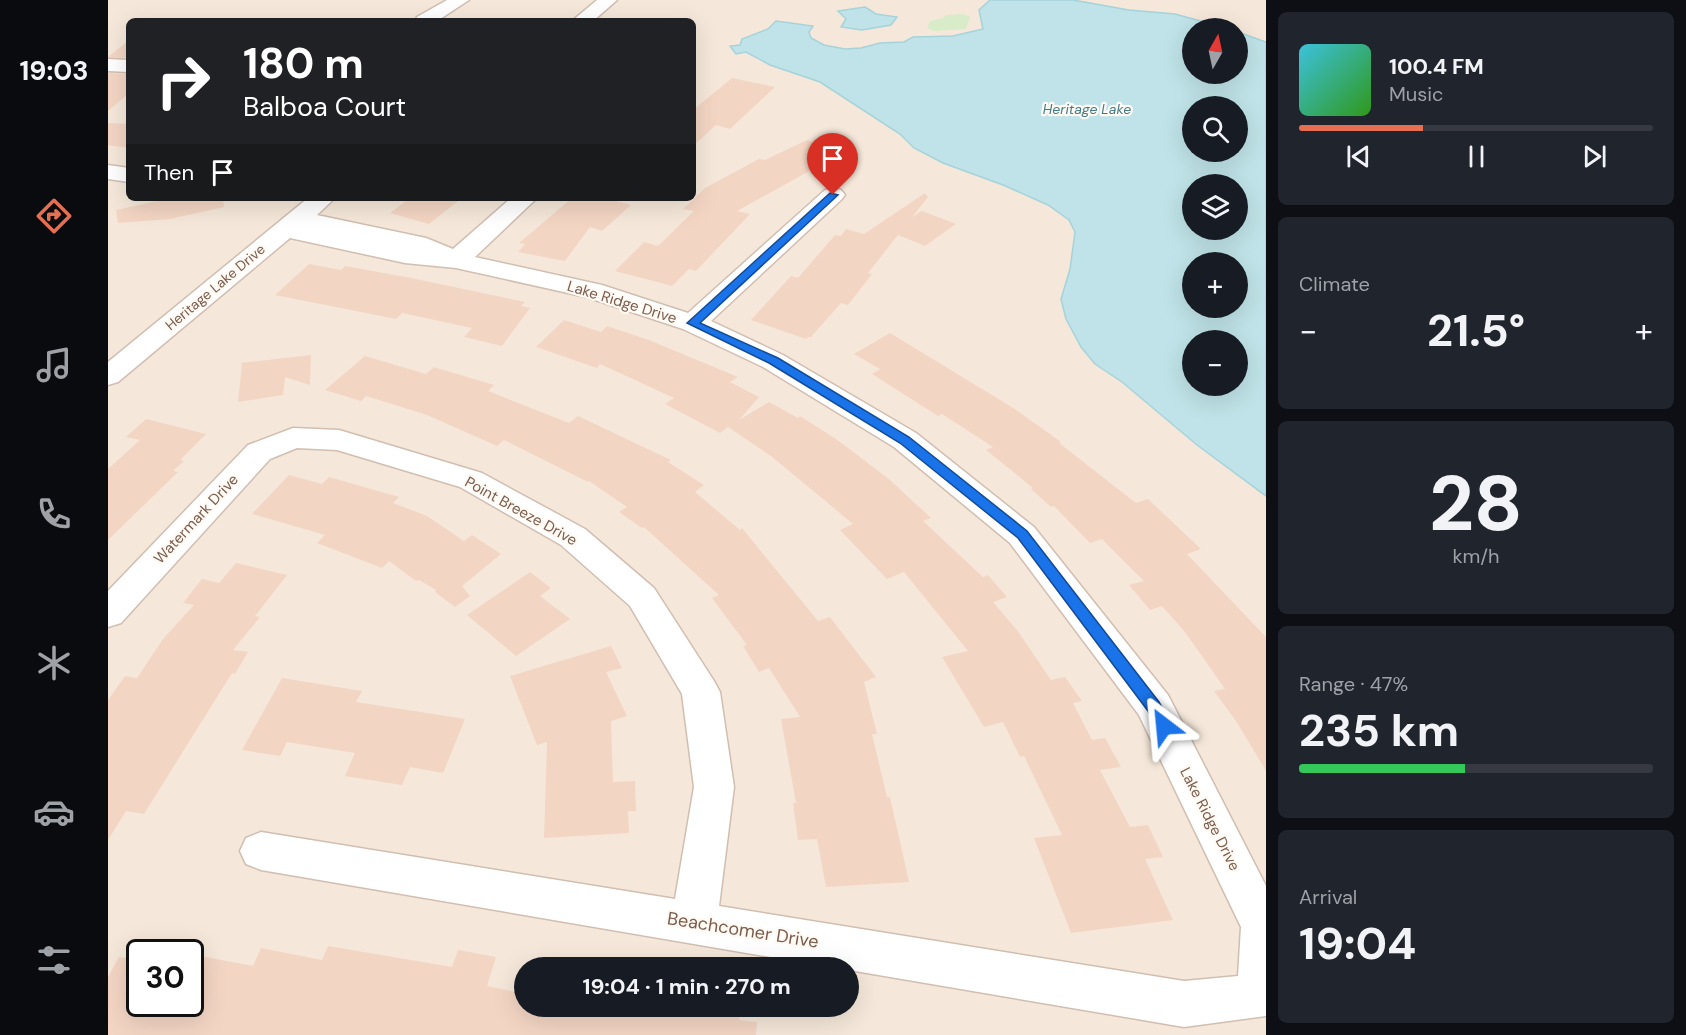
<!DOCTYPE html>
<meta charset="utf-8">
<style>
body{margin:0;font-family:"DM Sans",sans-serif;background:#20242c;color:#f1f3f6;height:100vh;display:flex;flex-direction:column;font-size:22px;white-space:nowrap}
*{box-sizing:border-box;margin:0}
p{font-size:20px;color:#9ea1a6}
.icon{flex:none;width:33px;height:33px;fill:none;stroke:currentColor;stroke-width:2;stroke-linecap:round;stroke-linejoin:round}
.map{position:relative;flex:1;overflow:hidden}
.drawer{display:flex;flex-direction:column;gap:12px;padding:12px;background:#0d0f14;width:420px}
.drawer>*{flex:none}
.guide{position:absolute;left:18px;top:18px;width:570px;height:183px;border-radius:9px;box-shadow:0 6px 24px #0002;background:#202124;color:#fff;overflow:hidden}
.needle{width:39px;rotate:9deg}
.buttons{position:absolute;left:1074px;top:18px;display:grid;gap:12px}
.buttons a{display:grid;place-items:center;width:66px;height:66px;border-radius:50%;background:#171b24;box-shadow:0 6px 24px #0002;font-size:30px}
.speed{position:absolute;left:18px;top:939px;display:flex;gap:12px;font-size:30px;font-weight:700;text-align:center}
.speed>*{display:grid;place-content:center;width:78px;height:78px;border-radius:50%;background:#171b24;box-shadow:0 6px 24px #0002;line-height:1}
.speed .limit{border:3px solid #111;border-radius:9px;background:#fff;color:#111}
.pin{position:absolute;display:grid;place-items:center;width:51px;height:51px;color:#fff;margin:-62px -26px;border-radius:50% 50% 50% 0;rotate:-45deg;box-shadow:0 0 6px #0007}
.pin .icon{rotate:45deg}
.me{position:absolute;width:66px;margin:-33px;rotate:331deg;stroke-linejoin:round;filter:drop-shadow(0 0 4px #0008)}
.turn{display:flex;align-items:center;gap:21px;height:126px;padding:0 18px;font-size:27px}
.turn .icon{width:78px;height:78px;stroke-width:2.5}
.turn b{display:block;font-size:42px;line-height:51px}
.then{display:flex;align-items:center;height:57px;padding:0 18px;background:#0003;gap:12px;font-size:22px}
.big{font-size:45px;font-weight:700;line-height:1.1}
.drawer .card{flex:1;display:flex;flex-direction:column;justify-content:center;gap:9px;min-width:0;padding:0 21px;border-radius:9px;background:#20242c}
.drawer .dial{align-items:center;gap:0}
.dial b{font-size:78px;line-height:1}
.song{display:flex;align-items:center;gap:18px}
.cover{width:72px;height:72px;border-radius:9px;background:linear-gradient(135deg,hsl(190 70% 55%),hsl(110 70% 35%))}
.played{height:6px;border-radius:3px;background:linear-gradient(90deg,#e76f51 35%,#363941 35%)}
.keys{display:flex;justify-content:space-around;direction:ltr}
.heat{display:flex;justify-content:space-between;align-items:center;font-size:33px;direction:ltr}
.charge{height:9px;border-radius:4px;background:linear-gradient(90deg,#34c759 47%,#363941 0)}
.trip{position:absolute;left:406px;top:957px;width:345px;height:60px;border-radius:30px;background:#171b24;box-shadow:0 6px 24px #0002;font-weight:700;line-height:60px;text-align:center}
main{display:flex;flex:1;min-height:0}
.tabs{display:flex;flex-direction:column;width:108px;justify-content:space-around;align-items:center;background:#090b0e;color:#9ea1a6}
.tabs .icon{width:42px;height:42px}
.tabs .current{color:#e76f51}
.tabs b{font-size:27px;color:#f1f3f6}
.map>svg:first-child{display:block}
.residential{fill:#f5e8da;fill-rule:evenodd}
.green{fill:#d8ecc9}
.water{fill:#bfe3e8;stroke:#a5d3da;stroke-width:1.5;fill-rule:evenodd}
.building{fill:#f3d5c3}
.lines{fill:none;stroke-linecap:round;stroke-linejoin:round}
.minor-casing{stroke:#d1beb0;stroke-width:3}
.minor{fill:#fff;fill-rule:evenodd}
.route{fill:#1a73e8;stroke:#114b97;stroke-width:1.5}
.labels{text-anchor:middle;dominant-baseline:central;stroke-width:4.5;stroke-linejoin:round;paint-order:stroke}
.far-water-label{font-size:14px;font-style:italic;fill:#437c86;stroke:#fffaf3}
.far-street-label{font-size:14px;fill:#7a5c4d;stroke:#fffaf3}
.street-label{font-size:15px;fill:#7a5c4d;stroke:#fffaf3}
.near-street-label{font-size:18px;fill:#7a5c4d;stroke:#fffaf3}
</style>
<main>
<nav class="tabs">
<b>19:03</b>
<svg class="icon current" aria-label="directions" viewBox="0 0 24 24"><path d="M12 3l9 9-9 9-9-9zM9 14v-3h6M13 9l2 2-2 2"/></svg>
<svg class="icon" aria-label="music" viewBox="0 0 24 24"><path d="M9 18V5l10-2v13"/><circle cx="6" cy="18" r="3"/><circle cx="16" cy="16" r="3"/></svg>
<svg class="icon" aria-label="phone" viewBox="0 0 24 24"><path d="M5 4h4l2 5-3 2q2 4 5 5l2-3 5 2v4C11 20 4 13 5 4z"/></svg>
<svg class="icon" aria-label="climate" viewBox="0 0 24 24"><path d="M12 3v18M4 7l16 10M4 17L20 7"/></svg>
<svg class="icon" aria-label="car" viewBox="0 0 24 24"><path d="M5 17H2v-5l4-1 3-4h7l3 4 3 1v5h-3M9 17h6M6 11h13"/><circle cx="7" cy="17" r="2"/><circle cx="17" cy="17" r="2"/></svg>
<svg class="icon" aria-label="filters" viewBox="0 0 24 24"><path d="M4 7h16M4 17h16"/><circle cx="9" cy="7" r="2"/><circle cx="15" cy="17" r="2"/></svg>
</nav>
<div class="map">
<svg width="1158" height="1035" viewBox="0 0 1158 1035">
<rect width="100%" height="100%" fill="#fdf6ec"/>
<path class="residential" d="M 0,0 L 1158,0 L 1158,1035 L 0,1035 ZM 21,21 L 585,21 L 585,198 L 21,198 ZM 1084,28 L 1130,28 L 1130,74 L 1084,74 ZM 1084,106 L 1130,106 L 1130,152 L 1084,152 ZM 1084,184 L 1130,184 L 1130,230 L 1084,230 ZM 1084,262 L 1130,262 L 1130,308 L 1084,308 ZM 1084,340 L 1130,340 L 1130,386 L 1084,386 ZM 32,952 L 82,952 L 82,1004 L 32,1004 ZM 417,968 L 741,968 L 741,1006 L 417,1006 Z"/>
<path class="green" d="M 855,14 L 862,17 L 858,29 L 826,31 L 819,28 L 822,21 L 835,18 L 838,15 Z"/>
<path class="water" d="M 882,0 L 965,0 L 1021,10 L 1067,14 L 1118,28 L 1084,28 L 1084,74 L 1130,74 L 1130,32 L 1158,42 L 1158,496 L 1089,445 L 1014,382 L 987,364 L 973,347 L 958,319 L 953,299 L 962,269 L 967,232 L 961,220 L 940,205 L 895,185 L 835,163 L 806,148 L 792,134 L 712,82 L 662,65 L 638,52 L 628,54 L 622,46 L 632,45 L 634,39 L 660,29 L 668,21 L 705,26 L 701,32 L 703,38 L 716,45 L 737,49 L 753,48 L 772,43 L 796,42 L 805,37 L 845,36 L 875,29 L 871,10 ZM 1084,106 L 1130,106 L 1130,152 L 1084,152 ZM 1084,184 L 1130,184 L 1130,230 L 1084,230 ZM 1084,262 L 1130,262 L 1130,308 L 1084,308 ZM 1084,340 L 1130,340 L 1130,386 L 1084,386 Z
M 757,7 L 768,14 L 789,17 L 783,25 L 754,30 L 733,27 L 738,19 L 730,11 Z"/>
<path class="building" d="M 21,40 L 21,58 L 0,57 Z
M 0,73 L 21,74 L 21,93 L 0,111 Z
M 624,78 L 667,87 L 622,129 L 608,125 L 585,146 L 585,110 Z
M 0,123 L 21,124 L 21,148 L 0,145 Z
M 699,140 L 730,153 L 722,157 L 725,158 L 629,211 L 642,214 L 588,271 L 581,269 L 564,286 L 507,271 L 536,242 L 550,246 L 586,211 L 575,209 L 597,188 L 651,159 L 657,160 Z
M 817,193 L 820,197 L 804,217 L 814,211 L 848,224 L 817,246 L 790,235 L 760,273 L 764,274 L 740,305 L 733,303 L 703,337 L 700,337 L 698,339 L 643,320 L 683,276 L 690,278 L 727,235 L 733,236 L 738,229 L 756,234 Z
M 63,198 L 115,198 L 116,207 L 62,219 L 10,223 L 8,210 Z
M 302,198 L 354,198 L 321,224 L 282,213 Z
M 464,198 L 497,198 L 523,205 L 494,231 L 482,227 L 457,261 L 410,252 L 417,244 L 411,243 Z
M 201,264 L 233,270 L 237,266 L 303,278 L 417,302 L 413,306 L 422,308 L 394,346 L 356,337 L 364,328 L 294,313 L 288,319 L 167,295 Z
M 456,320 L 493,332 L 499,326 L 541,340 L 630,377 L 622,382 L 651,397 L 631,420 L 661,402 L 690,418 L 692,416 L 731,441 L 782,480 L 823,518 L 815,521 L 875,577 L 880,575 L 899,597 L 885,602 L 909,630 L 943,680 L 957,677 L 974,701 L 965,703 L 984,740 L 997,738 L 1013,767 L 992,770 L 1022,827 L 1040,825 L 1055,857 L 1037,859 L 1065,920 L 963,933 L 926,838 L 954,835 L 916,756 L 912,757 L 895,722 L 876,727 L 834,657 L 860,651 L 796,572 L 779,579 L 732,530 L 745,524 L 663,456 L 620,427 L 612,433 L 557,404 L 566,398 L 492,364 L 489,368 L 428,347 Z
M 782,333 L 907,409 L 953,442 L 951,443 L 1028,503 L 1040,499 L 1093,549 L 1079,554 L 1158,637 L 1158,771 L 1128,721 L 1106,691 L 1117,689 L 1077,632 L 1054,606 L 1042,610 L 1021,585 L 1036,581 L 994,539 L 982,543 L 946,506 L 943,507 L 923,489 L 925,488 L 878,450 L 885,447 L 834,414 L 830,416 L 764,374 L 772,369 L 746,354 Z
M 203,355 L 202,385 L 177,377 L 175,395 L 130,402 L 134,364 L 132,363 Z
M 257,356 L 318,374 L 326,367 L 386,385 L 380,391 L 461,423 L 470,416 L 563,460 L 560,462 L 596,485 L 587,492 L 632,530 L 634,528 L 710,621 L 722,617 L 768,677 L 756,682 L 769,734 L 764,734 L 779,797 L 782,797 L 801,882 L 718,887 L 709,839 L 690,840 L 685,803 L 688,803 L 673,719 L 692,717 L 661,668 L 651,672 L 635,646 L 639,645 L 604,598 L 611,595 L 536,527 L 534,528 L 511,512 L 519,507 L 481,481 L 480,482 L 396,440 L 389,446 L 319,415 L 258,396 L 253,401 L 217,390 Z
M 38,419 L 98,434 L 72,460 L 76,461 L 65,471 L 70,472 L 0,540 L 0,469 L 32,440 L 18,437 Z
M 181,475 L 214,484 L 221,477 L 291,497 L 285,503 L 319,516 L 356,541 L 364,535 L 393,554 L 354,586 L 362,596 L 347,607 L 327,592 L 328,590 L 311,580 L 308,581 L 281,561 L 274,568 L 209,543 L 217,535 L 144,514 Z
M 128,563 L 179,575 L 147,616 L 152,617 L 125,650 L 140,652 L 127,674 L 124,673 L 36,814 L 18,811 L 0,840 L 0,700 L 17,676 L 29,678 L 55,639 L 86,605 L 75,603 L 94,579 L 111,583 Z
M 422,572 L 443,588 L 432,596 L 462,619 L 408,656 L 359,615 Z
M 503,646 L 514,668 L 498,672 L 519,716 L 503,721 L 505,782 L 527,781 L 528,811 L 520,811 L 521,833 L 436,838 L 439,742 L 429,745 L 402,676 Z
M 174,678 L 254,691 L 248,702 L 357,719 L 335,773 L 302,767 L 294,785 L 237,776 L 247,753 L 179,742 L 172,756 L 134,750 Z
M 220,946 L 344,967 L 350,950 L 388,957 L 379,986 L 417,994 L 417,1006 L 546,1006 L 591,1013 L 593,1006 L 633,1006 L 631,1020 L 649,1022 L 648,1035 L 0,1035 L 0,977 L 11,957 L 32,960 L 32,1004 L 82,1004 L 82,954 L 145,966 L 153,948 L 214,960 Z"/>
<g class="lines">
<g class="minor-casing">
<path id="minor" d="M 339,0 L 361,0 L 329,21 L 307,21 L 309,17 Z
M 489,0 L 509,0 L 485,21 L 464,21 Z
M 0,59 L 21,60 L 21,72 L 0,71 Z
M 0,165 L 21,168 L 21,182 L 0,179 Z
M 725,188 L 733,190 L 737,195 L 733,200 L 603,321 L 675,355 L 808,433 L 926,527 L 1060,695 L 1158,886 L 1158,1016 L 1076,1027 L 741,970 L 741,968 L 727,968 L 153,870 L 138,864 L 132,851 L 138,838 L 153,832 L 567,899 L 586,787 L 574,694 L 522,606 L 453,545 L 352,487 L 229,450 L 189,448 L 162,459 L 13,623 L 0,627 L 0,591 L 140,445 L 185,428 L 231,430 L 374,473 L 477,529 L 546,588 L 606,681 L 612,692 L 626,787 L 611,906 L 1076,981 L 1130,976 L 1133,927 L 1031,715 L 902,543 L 786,447 L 655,367 L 575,329 L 478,297 L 348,268 L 297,263 L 182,238 L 10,382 L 0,385 L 0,362 L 200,198 L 227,198 L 209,215 L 318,238 L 345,249 L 403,198 L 429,198 L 367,257 L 494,285 L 580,313 L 717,190 Z"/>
</g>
<use href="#minor" class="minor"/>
</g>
<path class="route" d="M 722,193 L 730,195 L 592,323 L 670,358 L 801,437 L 919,531 L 1051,702 L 1064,726 L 1061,731 L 1056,733 L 1050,731 L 1040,711 L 910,538 L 792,443 L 661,363 L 579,323 Z"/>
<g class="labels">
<g class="far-water-label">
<text x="979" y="109">Heritage Lake</text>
</g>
<g class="far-street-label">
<text transform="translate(107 287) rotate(-40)">Heritage Lake Drive</text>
</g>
<g class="street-label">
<text transform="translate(514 302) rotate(17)">Lake Ridge Drive</text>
<text transform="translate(413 511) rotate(29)">Point Breeze Drive</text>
<text transform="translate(88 519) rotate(-47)">Watermark Drive</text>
<text transform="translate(1102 819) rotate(63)">Lake Ridge Drive</text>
</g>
<g class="near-street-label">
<text transform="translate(635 930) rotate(9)">Beachcomer Drive</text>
</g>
</g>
</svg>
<div class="buttons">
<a><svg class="needle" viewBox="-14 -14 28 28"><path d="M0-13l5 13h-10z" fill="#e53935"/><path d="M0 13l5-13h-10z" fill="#9ea1a6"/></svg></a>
<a><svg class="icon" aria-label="search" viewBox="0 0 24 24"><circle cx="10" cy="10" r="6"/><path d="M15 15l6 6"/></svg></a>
<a><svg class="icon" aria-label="layers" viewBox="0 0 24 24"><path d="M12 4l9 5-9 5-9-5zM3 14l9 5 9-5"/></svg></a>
<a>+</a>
<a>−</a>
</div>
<div class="speed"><div class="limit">30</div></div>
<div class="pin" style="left:725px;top:195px;background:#d93025"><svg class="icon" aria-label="arrive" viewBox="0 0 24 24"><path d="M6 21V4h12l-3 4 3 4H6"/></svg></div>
<svg class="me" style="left:1056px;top:726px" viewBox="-20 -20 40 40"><path d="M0-17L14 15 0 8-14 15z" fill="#1a73e8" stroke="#fff" stroke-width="4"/></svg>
<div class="trip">19:04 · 1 min · 270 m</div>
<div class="guide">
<div class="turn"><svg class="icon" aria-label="right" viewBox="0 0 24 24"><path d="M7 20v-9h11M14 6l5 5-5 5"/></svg><div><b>180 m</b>Balboa Court</div></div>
<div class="then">Then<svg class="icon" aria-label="arrive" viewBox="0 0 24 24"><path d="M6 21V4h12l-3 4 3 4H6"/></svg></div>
</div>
</div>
<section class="drawer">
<div class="card">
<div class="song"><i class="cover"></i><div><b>100.4 FM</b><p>Music</p></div></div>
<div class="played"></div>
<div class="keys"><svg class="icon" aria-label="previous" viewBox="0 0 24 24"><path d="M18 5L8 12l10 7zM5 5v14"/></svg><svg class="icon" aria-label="pause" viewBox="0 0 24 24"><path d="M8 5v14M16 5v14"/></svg><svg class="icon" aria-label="next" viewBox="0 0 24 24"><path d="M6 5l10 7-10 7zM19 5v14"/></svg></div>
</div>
<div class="card"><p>Climate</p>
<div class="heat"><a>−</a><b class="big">21.5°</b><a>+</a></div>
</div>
<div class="card dial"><b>28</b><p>km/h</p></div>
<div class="card"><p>Range · 47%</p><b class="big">235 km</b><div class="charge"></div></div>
<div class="card"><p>Arrival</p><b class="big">19:04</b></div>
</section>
</main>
